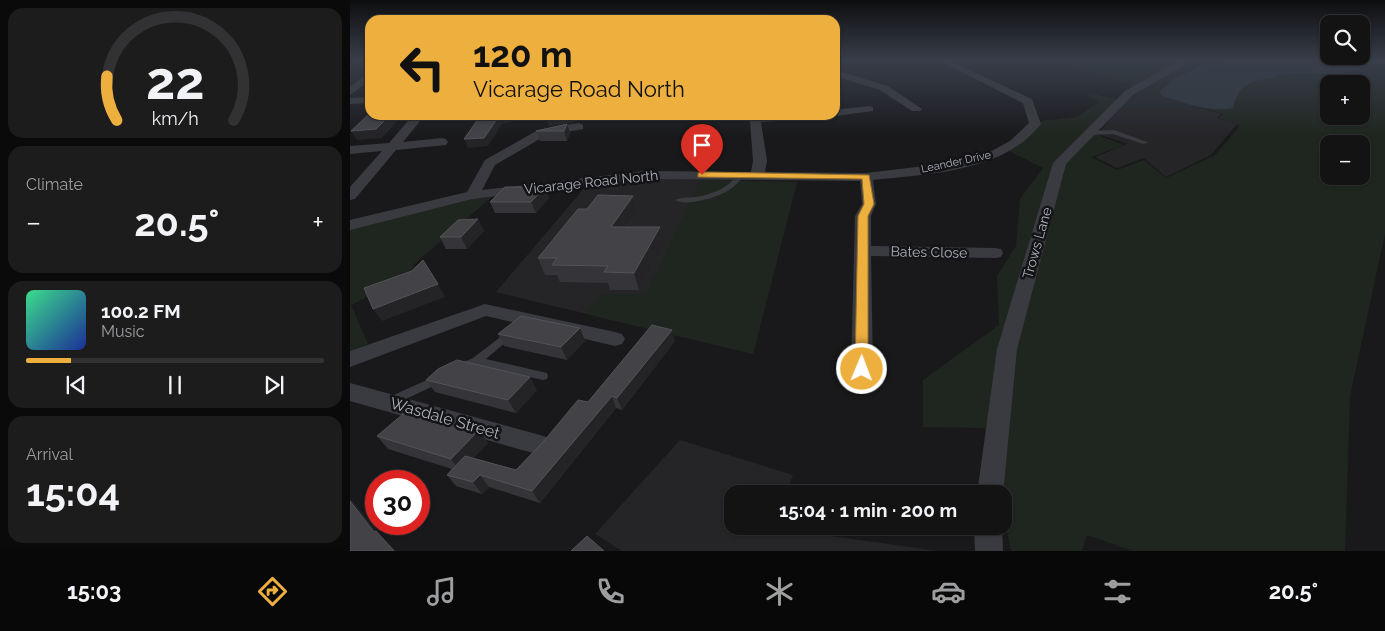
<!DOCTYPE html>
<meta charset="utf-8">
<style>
body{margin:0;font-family:Raleway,sans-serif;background:#1c1c1d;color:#f1f3f6;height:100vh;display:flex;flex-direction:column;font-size:19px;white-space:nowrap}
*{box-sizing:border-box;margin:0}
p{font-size:16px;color:#9d9ea0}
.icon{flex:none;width:28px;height:28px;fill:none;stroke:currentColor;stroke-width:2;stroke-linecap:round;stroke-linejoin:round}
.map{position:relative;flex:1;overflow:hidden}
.side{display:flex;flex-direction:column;gap:8px;padding:8px;background:#0a0a0b;width:350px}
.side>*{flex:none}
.banner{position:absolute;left:15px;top:15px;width:475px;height:105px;border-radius:15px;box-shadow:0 1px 4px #0004,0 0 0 1px #323234;background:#edaf3e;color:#111;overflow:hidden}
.buttons{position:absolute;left:970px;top:15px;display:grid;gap:10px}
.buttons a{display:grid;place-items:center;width:50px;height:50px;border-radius:10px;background:#131314;box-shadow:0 1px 4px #0004,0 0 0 1px #323234;font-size:25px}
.speed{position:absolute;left:15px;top:470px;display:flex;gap:10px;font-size:25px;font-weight:700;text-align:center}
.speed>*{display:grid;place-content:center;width:65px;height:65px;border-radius:50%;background:#131314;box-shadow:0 1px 4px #0004,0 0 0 1px #323234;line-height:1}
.speed .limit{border:8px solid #d22;background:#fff;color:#111}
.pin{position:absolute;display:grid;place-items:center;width:42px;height:42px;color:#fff;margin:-51px -21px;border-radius:50% 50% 50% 0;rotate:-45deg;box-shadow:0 0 5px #0007}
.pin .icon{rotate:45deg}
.me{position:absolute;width:55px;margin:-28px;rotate:1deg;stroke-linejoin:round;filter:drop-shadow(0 0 4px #0008)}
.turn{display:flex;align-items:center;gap:18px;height:105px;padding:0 25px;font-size:22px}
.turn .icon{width:65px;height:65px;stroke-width:2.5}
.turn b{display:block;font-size:35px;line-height:42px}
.big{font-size:38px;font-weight:700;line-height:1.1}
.side .widget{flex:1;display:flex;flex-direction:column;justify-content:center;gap:8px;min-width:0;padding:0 18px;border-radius:15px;background:#1c1c1d}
.side .dial{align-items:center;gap:0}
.dial svg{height:130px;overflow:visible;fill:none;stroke:#323234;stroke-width:7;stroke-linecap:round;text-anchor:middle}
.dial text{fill:#f1f3f6;stroke:none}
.song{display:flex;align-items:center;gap:15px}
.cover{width:60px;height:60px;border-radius:8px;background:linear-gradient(135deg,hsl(150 70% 55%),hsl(230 70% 35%))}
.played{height:5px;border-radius:2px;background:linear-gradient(90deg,#edaf3e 15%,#323234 15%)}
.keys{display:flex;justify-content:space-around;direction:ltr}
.heat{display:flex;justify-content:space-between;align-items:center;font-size:28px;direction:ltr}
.trip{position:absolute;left:374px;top:485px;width:288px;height:50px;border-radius:15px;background:#131314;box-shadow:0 1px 4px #0004,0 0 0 1px #323234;font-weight:700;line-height:50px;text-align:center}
.tab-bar{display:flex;height:80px;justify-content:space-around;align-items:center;background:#080808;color:#9d9ea0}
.tab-bar .icon{width:35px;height:35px}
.tab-bar .active{color:#edaf3e}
.tab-bar b{font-size:22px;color:#f1f3f6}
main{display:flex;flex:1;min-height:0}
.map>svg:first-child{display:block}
.built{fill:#252528}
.green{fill:#1f261f;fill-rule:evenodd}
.water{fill:#2f383f}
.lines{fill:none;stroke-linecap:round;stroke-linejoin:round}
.service{fill:#3a3b40;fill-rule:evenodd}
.minor{fill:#3a3b40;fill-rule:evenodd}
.wall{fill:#353539}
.shaded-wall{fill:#242427}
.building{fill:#424247;stroke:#525459}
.route{fill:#edaf3e;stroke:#9a7228}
.labels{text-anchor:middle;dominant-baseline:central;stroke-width:5;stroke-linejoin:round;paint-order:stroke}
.far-street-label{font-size:11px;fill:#abb0ba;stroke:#141416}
.street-label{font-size:14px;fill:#abb0ba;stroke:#141416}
.near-street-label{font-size:16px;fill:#abb0ba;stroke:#141416}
</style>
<main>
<section class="side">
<div class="widget dial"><svg viewBox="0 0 100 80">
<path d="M14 69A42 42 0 1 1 86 69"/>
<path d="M14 69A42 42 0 0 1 8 42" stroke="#edaf3e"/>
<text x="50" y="56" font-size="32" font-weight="700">22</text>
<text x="50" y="72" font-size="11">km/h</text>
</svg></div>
<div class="widget"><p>Climate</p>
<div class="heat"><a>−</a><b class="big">20.5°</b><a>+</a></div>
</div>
<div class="widget">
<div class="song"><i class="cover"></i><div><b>100.2 FM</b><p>Music</p></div></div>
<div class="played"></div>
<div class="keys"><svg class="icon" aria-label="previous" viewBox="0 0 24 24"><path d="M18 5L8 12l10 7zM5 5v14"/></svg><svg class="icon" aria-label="pause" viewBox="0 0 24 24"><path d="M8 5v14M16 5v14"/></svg><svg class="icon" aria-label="next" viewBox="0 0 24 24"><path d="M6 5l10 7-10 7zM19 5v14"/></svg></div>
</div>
<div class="widget"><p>Arrival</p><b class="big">15:04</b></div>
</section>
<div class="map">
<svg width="1035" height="551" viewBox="0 0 1035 551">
<rect width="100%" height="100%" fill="#19191b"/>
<path class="built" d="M 792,89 L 871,114 L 867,118 L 887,124 L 861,155 L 816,177 L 794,158 L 767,168 L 745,157 L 777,144 L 748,134 L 768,108 Z
M 281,178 L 447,182 L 403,354 L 146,292 L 236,186 Z
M 330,440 L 443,475 L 436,494 L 382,494 L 382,526 L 423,526 L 423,528 L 589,551 L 272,551 L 245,534 Z"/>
<path class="green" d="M 661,60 L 1035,60 L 1035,234 L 1000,396 L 995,551 L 783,551 L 737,535 L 732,551 L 661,551 L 653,510 L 652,494 L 649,494 L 635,428 L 573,427 L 573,380 L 649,325 L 647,276 L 666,246 L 670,199 L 693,168 L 659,151 L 692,121 L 727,117 L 749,102 L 737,95 L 739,93 L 770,100 L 746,134 L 774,145 L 741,157 L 767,170 L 794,160 L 816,178 L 865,155 L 890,126 L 869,118 L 873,114 L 805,94 L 794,95 L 778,84 L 784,79 L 777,83 L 713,65 L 683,65 ZM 979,84 L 1011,84 L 1011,116 L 979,116 ZM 979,144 L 1011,144 L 1011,176 L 979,176 Z
M 350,180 L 447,182 L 403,354 L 236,314 L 248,294 L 296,294 Z
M 143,196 L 62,266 L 76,267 L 1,305 L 18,344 L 0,351 L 0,229 L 123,197 Z"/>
<path class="water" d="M 898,60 L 1035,60 L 1035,64 C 1020,64 1005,71 990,73 C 972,75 954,71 936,74 C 931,74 926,77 921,78 C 899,82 889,84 883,108 C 858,113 836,103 812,96 L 810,91 L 825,78 L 855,64 Z"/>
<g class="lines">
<path class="service" d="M 764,130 L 797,142 L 798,143 L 793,144 L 763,134 L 740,135 L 737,133 L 740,131 Z
M 390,174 L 393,176 C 389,182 385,186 379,190 C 369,197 336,207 325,200 C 331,197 338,198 345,197 C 362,195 377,188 388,175 Z
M 160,331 L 163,332 L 165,334 L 163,336 L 136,359 L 197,373 L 198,376 L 197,379 L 193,380 L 128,365 L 111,372 L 107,371 L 106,368 L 107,365 L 123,358 L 157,332 Z
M 88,375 L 92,376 L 93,379 L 92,382 L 45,404 L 41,405 L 37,404 L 35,401 L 37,398 Z"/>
<path class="minor" d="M 588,60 L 598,60 L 682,99 L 691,124 C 654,172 579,174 523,180 L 526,204 L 521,216 L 521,246 L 645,248 L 651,249 L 653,253 L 651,257 L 645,258 L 521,256 L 523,369 L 519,375 L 512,377 L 505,375 L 501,369 L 505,216 L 512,204 L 510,181 L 294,179 L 122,199 L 0,230 L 0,220 L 117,192 L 135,160 L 188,130 L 229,123 L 233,125 L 233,129 L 195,136 L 145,165 L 132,190 L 294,171 L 401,172 L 403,161 L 400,121 L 381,117 L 379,115 L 474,115 L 468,118 L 411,122 L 417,161 L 415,172 L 516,173 L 583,165 L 636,154 L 660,141 L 679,123 L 673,103 Z
M 830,60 L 849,60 L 836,64 L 783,95 L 716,164 L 667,349 L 653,494 L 627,494 L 647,349 L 703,163 L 775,91 Z
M 485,70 L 538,86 L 572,109 L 570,111 L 562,111 L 530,90 L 485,76 Z
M 20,72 L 20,80 L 0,95 L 0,87 Z
M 20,97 L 20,103 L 0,104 L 0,98 Z
M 519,106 L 523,107 L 523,111 L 485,116 L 481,115 L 485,115 L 485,110 Z
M 63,115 L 75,115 L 53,142 L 92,138 L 96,139 L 98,142 L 96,145 L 46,150 L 5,199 L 0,200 L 0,187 L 32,151 L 0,154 L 0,146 L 39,143 Z
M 135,304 L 265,332 L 272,334 L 275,339 L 272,344 L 265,346 L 136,316 L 0,367 L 0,351 Z
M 0,383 L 190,435 L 199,438 L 202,445 L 199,452 L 190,455 L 0,401 Z
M 624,526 L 652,526 L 653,551 L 625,551 Z"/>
</g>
<path class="wall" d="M 217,124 L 220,133 L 217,141 L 190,141 L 186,131 Z
M 195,187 L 199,198 L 186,213 L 145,213 L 140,202 Z
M 283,196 L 287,212 L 278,227 L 314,244 L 289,290 L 260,290 L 258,283 L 210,282 L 207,275 L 195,275 L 188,258 L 237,209 Z
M 128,219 L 134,231 L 117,249 L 96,249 L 90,237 Z
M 230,328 L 235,341 L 217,360 L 154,346 L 148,334 Z
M 325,341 L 272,410 L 266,408 L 190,503 L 139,487 L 132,494 L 106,486 L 97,475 L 102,469 L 38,449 L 27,436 L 138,443 L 123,458 L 166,470 L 238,402 Z
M 76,380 L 187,390 L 166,413 L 85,392 Z"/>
<path class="shaded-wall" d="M 40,115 L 53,115 L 32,138 L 7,140 L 1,131 Z
M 153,115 L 228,115 L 225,122 L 199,126 L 196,118 L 165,121 L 152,124 L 138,146 L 118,148 L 114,139 L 149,116 Z
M 217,124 L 220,133 L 217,141 L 214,131 Z
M 195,187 L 199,198 L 186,213 L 181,202 Z
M 283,196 L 287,212 L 267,243 L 261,227 Z
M 128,219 L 134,231 L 117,249 L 111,237 Z
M 310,227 L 314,244 L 289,290 L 284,273 Z
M 88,284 L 95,297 L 32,321 L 23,309 Z
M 230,328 L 235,341 L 217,360 L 211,347 Z
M 322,330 L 325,341 L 272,410 L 267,398 Z
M 180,377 L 187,390 L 166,413 L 158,400 Z
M 262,396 L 266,408 L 190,503 L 182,491 Z
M 129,430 L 138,443 L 110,471 L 101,459 Z
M 130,475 L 139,487 L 132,494 L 123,482 Z
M 0,499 L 6,505 L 27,532 L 46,551 L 44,551 L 24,532 L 0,501 Z"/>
<path class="building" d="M 20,113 L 20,115 L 40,115 L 26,129 L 1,131 Z
M 131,115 L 153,115 L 149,116 L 134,138 L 114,139 Z
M 199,115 L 213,115 L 196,118 Z
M 217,124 L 214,131 L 186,131 Z
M 155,187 L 195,187 L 181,202 L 140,202 Z
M 248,195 L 283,196 L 261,227 L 310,227 L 284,273 L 254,272 L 258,266 L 202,265 L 207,258 L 188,258 L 228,209 L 237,209 Z
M 128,219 L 111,237 L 90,237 L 108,220 Z
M 73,260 L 88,284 L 23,309 L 14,288 L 62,271 Z
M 171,316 L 230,328 L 211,347 L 148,334 Z
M 302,325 L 322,330 L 267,398 L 262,396 L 182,491 L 130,475 L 123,482 L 97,475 L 115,456 L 166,470 L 194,441 L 228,400 L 238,402 Z
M 107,360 L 180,377 L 158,400 L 76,380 L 88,369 Z
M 58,410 L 129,430 L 101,459 L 27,436 Z
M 0,501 L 24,532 L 26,531 L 44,551 L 0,551 Z
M 237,536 L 254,551 L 221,551 Z"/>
<linearGradient id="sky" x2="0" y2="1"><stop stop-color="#0e0e0f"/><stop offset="0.44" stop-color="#383e4a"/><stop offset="1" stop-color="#383e4a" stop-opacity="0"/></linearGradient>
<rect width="1035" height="137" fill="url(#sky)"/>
<path class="route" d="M 352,172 L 519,175 L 524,204 L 518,216 L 518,369 L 516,373 L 507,373 L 505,369 L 508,216 L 514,204 L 512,179 L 348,177 L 348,173 Z"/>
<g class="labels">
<g class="far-street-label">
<text transform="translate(606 162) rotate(-12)">Leander Drive</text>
</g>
<g class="street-label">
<text transform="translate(241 182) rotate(-6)">Vicarage Road North</text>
<text transform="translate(687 243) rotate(-74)">Trows Lane</text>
<text transform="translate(579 252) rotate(1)">Bates Close</text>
</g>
<g class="near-street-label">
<text transform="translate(95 418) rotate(16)">Wasdale Street</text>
</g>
</g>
</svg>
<div class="buttons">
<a><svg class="icon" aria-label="search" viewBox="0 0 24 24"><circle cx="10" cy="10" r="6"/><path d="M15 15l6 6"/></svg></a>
<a>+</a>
<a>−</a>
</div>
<div class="speed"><div class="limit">30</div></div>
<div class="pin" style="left:352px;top:175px;background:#d93025"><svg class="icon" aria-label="arrive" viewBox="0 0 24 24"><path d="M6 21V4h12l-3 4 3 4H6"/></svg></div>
<svg class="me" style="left:512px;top:369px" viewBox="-20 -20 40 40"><circle r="17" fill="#edaf3e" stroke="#fff" stroke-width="3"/><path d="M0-11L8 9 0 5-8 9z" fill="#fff"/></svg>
<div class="trip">15:04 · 1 min · 200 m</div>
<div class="banner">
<div class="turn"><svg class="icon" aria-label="left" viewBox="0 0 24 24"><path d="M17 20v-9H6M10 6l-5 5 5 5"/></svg><div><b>120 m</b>Vicarage Road North</div></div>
</div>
</div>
</main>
<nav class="tab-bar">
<b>15:03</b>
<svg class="icon active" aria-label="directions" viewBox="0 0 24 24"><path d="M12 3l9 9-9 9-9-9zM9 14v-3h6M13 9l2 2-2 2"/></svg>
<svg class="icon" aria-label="music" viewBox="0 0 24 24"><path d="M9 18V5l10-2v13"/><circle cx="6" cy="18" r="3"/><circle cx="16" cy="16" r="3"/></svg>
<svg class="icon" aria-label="phone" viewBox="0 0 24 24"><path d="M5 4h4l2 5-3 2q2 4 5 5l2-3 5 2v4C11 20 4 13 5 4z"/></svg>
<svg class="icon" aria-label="climate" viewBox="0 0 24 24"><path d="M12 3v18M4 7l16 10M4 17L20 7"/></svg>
<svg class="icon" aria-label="car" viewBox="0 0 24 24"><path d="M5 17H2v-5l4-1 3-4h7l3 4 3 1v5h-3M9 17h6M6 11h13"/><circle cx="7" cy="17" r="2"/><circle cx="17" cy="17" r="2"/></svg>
<svg class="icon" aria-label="filters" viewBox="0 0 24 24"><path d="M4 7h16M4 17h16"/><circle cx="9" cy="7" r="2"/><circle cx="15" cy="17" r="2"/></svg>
<b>20.5°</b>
</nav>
